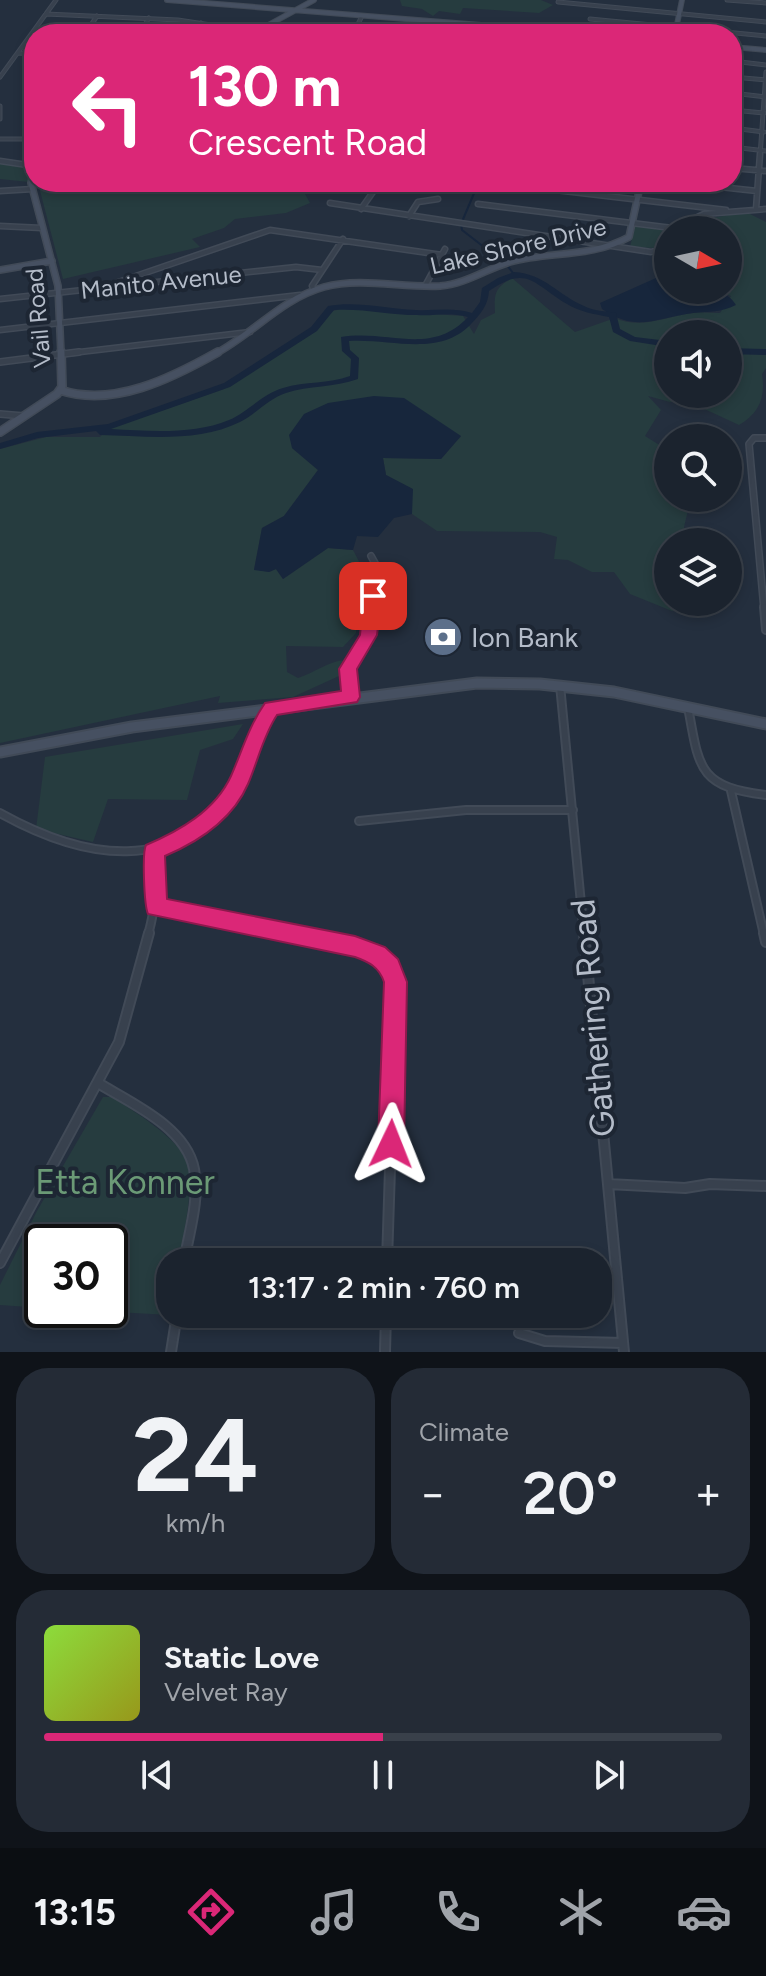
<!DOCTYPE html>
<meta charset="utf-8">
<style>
body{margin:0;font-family:Figtree,sans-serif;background:#242b36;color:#f1f3f6;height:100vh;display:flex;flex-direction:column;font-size:30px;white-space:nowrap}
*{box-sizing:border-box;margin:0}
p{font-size:26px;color:#a0a4aa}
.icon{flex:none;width:44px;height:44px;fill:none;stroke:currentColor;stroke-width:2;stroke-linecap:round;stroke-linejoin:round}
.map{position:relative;height:1352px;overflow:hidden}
.sheet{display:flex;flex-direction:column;gap:16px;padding:16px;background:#0f1319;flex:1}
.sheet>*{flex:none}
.top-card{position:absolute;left:24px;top:24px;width:718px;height:168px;border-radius:32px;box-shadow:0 4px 12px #0003,0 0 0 2px #39404a;background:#db2777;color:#fff;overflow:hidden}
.needle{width:52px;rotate:99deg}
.controls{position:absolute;left:654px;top:216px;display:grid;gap:16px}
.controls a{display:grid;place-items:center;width:88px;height:88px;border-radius:50%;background:#1b232e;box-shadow:0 4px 12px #0003,0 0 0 2px #39404a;font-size:40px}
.speed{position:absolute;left:24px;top:1224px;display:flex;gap:16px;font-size:40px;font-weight:700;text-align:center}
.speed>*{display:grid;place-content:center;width:104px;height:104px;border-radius:50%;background:#1b232e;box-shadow:0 4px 12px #0003,0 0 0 2px #39404a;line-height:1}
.speed .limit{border:4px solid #111;border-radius:12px;background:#fff;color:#111}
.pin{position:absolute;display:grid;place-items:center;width:68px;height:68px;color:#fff;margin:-34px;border-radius:16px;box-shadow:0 4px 12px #0006}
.me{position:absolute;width:88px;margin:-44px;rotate:2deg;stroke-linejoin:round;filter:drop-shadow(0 0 6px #0008)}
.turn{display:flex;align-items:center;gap:28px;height:168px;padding:0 32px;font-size:36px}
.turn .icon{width:104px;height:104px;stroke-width:2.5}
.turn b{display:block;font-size:56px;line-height:68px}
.big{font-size:60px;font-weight:600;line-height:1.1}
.sheet .card{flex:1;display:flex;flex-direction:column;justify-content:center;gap:12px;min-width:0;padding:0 28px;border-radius:32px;background:#242b36}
.sheet .dial{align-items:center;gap:0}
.dial b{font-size:104px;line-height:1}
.song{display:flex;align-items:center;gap:24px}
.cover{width:96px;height:96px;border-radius:12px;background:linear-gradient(135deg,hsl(90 70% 55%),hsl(60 70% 35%))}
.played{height:8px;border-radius:4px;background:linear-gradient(90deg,#db2777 50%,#39404a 50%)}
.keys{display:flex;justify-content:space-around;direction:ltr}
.heat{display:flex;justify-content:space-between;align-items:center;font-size:44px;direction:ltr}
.sheet .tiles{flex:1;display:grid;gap:16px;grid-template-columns:1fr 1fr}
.card:last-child{grid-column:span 2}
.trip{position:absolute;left:156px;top:1248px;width:456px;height:80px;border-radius:32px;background:#1b232e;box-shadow:0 4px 12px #0003,0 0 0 2px #39404a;font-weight:600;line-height:80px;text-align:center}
.menu{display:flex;height:128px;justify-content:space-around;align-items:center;background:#0b0e12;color:#a0a4aa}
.menu .icon{width:56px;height:56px}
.menu .on{color:#db2777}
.menu b{font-size:36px;color:#f1f3f6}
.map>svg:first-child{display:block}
.green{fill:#263c3f;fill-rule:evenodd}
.water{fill:#17263c}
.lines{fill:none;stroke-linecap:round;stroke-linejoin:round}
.stream{stroke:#17263c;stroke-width:2}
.river{fill:#17263c;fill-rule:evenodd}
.street-far4-casing{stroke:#414a57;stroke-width:5}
.street-far3-casing{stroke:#414a57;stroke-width:7}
.street-far2-casing{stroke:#414a57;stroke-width:8}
.street-far1-casing{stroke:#414a57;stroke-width:10}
.street-casing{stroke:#414a57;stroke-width:12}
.secondary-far3-casing{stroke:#414a57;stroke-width:6}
.secondary-far2-casing{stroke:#414a57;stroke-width:8}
.secondary-far1-casing{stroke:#414a57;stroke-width:10}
.secondary-casing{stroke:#414a57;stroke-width:13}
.street-far4{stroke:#38414e;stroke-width:3}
.street-far3{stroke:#38414e;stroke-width:4}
.street-far2{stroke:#38414e;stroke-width:5}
.street-far1{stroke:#38414e;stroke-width:6}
.street{stroke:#38414e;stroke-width:8}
.secondary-far3{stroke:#465061;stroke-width:4}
.secondary-far2{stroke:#465061;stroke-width:5}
.secondary-far1{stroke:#465061;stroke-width:7}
.secondary{stroke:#465061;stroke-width:9}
.route{fill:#db2777;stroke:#8e194d;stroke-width:2}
.labels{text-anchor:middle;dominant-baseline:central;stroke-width:8;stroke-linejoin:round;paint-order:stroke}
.far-street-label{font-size:24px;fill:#b4bcc9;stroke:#1d2633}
.poi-label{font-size:28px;fill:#b4bcc9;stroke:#1d2633;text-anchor:start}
.near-street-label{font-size:34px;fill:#b4bcc9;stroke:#1d2633}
.near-park-label{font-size:34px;fill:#6b9a76;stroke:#1d2633}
</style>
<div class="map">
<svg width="766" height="1352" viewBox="0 0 766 1352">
<rect width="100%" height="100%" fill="#242f3e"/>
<path class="green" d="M 400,0 L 541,0 L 553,5 L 539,13 L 463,8 L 460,14 L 439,11 L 433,16 L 422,9 L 402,6 Z
M 0,163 L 34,167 L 34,182 L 150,182 L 219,191 L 245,186 L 262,191 L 305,194 L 310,203 L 286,213 L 235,219 L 224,228 L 192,239 L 200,247 L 63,279 L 38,183 L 0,179 Z
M 746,212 L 766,222 L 766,368 L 762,374 C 766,399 758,414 739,425 L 685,400 L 670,402 L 648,396 L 661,410 L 645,436 L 661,446 L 668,445 L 668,498 L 691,498 L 684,527 L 690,542 L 668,542 L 668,602 L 698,602 L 699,605 L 672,611 L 630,594 L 614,572 L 592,572 L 568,560 L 554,559 L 557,537 L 540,532 L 437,531 L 412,514 L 412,489 L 386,475 L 383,458 L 441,459 L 461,436 L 292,448 L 318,470 L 284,516 L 262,528 L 254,569 L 269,572 L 276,569 L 283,579 L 328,548 L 353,550 L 366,575 L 363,600 L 358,604 L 356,633 L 343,647 L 286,646 L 287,672 L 298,678 C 314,673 329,661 345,660 L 339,676 L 293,697 L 218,703 L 220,696 L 0,743 L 0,449 L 46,437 L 100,437 L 108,429 L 224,389 L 316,331 L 330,312 L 343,308 L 463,316 L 474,334 L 481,320 L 495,313 C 494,293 495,288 512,278 L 575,332 L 615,318 C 642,330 666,316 693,313 C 702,312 711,313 720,313 L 731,296 L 716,290 L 728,290 L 728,230 L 686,230 L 700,220 ZM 668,334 L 728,334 L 728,394 L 668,394 Z
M 635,226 L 664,230 L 655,248 L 630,247 Z
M 243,724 L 233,739 L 200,750 L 187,800 L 108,799 L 93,842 L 36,829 L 45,757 Z
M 103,1097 L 113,1097 C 133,1112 179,1137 187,1163 C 195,1187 183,1236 179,1262 L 170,1262 L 170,1315 L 80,1310 L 110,1310 L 110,1242 L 42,1242 L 42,1308 L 0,1305 L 0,1285 L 37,1211 Z"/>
<path class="water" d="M 665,274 L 668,274 L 668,290 C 691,290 723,283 736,305 C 720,313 710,311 693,313 C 655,318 637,333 602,309 L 600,303 Z
M 374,396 L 404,398 L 461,436 L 441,459 L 383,458 L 386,475 L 413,489 L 412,514 L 394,518 L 378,537 L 357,536 L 353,550 L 328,548 L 283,579 L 276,569 L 269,572 L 254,570 L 262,528 L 284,516 L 318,470 L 292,448 L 289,435 L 304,414 L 328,403 Z"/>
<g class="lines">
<path class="stream" d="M 502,261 L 462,230 L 461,224 L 475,191 L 503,182
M 507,265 L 516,277"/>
<path class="river" d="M 514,272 C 545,274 558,295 584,306 C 594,311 605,311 616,313 L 620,329 L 635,337 L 668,341 L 668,347 L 630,341 L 613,332 L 609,317 C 594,314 580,312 567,304 C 533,284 528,264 489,291 C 488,305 481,314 471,324 C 439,358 390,338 349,341 L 350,350 L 359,358 L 358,379 C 334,388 309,385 286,393 C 268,399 256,414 240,422 C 198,443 145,436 100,435 L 96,431 L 38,438 L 0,449 L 0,443 L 37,432 L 108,424 L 224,383 L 311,327 L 328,306 C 358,301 386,309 416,310 C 435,311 453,307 472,313 L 480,302 L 482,288 L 498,278 ZM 334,310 C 362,308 389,315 417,315 C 435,316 451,312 468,317 C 431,357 388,329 341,337 L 342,351 L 351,359 L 350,376 C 329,384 305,381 283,388 C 262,394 248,412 229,420 C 193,435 149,431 111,429 L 230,387 L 317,331 Z
M 728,348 L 766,349 L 766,355 L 728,354 Z"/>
<g class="street-far4-casing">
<path id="street-far4" d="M 727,0 L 766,3
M 558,2 L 766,22
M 46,14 L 178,20 L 257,32
M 590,19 L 766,36
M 269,26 L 296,34
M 85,34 L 97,16
M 139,34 L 149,18
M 193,34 L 201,23
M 353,34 L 361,18
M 18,53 L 34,54
M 732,61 L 766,65
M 0,77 L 56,0
M 732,77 L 766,80
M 732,93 L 766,97
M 0,106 L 0,119
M 732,110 L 764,113
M 732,128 L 764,132
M 0,139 L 34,139
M 732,147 L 766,151
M 760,156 L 766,72"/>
</g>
<g class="street-far3-casing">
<path id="street-far3" d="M 0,161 L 34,166
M 732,168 L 766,171
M 674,182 L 757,191
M 504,184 L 726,210
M 0,191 L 33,189
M 330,203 L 651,252 L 658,250 L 668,231
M 478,204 L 672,228
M 361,209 L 380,182
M 756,209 L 760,154
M 409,216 L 418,202 L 438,199
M 0,226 L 42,228
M 670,230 L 704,214 L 766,209
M 425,286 L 445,249
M 101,288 L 270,230 L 442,255
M 314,290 L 312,286 L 343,239
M 0,299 L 296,267 L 322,270
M 0,330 L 300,295
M 63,354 L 250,332"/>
</g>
<g class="street-far2-casing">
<path id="street-far2" d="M 0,362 L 79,352
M 0,414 L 24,416
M 371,609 L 376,565 L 371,556
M 764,609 L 749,444 L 754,438 L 766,438"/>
</g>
<g class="street-far1-casing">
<path id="street-far1" d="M 764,607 L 766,630
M 560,685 L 584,935
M 351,697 L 348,669 L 368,635 L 371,607
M 688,707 C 699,768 698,787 766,795
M 731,791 L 764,935
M 0,813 C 83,859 177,878 237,786 C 253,762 255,732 271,708
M 359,821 L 466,810 L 573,810
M 156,907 L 299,935
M 148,935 C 156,906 158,881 153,851"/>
</g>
<g class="street-casing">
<path id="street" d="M 289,933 C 326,940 381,940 396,982 L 387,1262
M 584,933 L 624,1352
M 764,933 L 766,942
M 98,1083 C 131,1103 186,1127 194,1169 C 200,1199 189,1232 184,1262
M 608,1184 L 685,1188 L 710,1184 L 766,1186
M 0,1263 L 119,1042 L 149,933
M 519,1333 L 545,1341 L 623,1343
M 171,1352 L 177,1314
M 385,1352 L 386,1314"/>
</g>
<g class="secondary-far3-casing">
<path id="secondary-far3" d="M 167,0 L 596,34
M 252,34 L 314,0
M 675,34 L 682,0
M 732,47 L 766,50"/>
</g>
<g class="secondary-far2-casing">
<path id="secondary-far2" d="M 34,170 L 31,183 L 58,286 L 61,354
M 0,270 L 52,261
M 215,354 C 253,334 281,299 324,287 C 362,277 401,288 440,286 C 466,284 486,269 510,262 C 550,251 591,258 629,237 L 641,182"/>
</g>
<g class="secondary-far1-casing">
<path id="secondary-far1" d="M 60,390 C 113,408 172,378 218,352
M 0,432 L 57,394 L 62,387 L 61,352"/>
</g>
<g class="secondary-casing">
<path id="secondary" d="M 0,752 L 132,727 L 477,683 L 540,684 L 614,692 L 766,724"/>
</g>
<use href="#street-far4" class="street-far4"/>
<use href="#street-far3" class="street-far3"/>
<use href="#street-far2" class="street-far2"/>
<use href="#street-far1" class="street-far1"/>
<use href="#street" class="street"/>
<use href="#secondary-far3" class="secondary-far3"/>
<use href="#secondary-far2" class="secondary-far2"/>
<use href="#secondary-far1" class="secondary-far1"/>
<use href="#secondary" class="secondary"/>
</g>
<path class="route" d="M 373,590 L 382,596 L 377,635 L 357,669 L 360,697 L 357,702 L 277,715 C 263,736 258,761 248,784 C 233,819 198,842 165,856 L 167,899 L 355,936 L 385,947 L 398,959 L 407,982 L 404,1144 L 400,1153 L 391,1157 L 382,1153 L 378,1144 L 384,982 C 379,967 369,962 355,957 L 148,914 C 144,905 142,852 146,845 C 179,831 215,811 231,776 C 242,751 249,726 265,703 L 341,691 L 339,669 L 360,635 L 364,596 Z"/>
<defs>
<g id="bank-disc" transform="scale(2)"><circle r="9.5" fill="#5c6f8a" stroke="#1d2633"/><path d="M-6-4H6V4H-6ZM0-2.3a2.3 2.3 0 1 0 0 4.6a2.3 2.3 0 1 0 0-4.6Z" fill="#fff"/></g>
</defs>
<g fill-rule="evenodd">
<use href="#bank-disc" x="443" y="637"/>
</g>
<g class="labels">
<g class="far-street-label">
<text transform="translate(518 246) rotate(-13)">Lake Shore Drive</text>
<text transform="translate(161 282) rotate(-6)">Manito Avenue</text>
<text transform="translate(38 318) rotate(-95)">Vail Road</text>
</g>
<g class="poi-label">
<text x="471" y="637">Ion Bank</text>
</g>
<g class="near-street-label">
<text transform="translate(593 1018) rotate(-95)">Gathering Road</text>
</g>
<g class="near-park-label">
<text x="125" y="1182">Etta Konner</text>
</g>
</g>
</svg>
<div class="controls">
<a><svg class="needle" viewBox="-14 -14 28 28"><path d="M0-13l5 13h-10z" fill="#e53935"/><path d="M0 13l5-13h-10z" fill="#a0a4aa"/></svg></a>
<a><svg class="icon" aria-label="sound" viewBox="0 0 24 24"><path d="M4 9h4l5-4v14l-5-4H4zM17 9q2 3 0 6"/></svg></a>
<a><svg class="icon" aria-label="search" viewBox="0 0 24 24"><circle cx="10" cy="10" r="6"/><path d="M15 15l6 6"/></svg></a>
<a><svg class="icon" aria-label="layers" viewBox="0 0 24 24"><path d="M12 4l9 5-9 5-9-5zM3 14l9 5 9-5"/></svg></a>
</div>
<div class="speed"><div class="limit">30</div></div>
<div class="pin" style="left:373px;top:596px;background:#d93025"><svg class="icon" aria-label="arrive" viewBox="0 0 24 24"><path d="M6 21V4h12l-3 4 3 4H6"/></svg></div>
<svg class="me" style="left:391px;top:1144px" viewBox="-20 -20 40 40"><path d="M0-17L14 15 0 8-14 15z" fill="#db2777" stroke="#fff" stroke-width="4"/></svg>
<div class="trip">13:17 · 2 min · 760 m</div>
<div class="top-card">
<div class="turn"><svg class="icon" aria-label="left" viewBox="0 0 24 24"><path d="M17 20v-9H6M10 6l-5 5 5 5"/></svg><div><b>130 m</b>Crescent Road</div></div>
</div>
</div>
<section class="sheet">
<div class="tiles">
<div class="card dial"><b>24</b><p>km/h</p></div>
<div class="card"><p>Climate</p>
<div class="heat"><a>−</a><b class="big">20°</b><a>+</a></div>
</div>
<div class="card">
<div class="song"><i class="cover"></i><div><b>Static Love</b><p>Velvet Ray</p></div></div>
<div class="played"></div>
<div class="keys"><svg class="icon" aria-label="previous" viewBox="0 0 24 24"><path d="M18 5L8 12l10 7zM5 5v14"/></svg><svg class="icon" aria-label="pause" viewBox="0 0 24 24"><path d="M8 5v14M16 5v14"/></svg><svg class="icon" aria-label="next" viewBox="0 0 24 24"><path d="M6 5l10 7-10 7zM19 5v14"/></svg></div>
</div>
</div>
</section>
<nav class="menu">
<b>13:15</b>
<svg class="icon on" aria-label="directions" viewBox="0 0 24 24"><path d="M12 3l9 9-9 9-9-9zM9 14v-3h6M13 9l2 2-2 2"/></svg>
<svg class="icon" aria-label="music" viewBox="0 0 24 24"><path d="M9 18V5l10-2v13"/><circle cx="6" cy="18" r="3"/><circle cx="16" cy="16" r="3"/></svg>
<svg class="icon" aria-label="phone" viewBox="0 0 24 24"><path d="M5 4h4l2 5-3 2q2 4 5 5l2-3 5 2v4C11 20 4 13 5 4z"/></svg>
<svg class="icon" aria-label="climate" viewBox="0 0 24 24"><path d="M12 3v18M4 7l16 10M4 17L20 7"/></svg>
<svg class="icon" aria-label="car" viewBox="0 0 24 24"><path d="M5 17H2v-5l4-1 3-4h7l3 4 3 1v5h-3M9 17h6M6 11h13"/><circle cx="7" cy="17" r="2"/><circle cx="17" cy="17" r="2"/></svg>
</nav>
